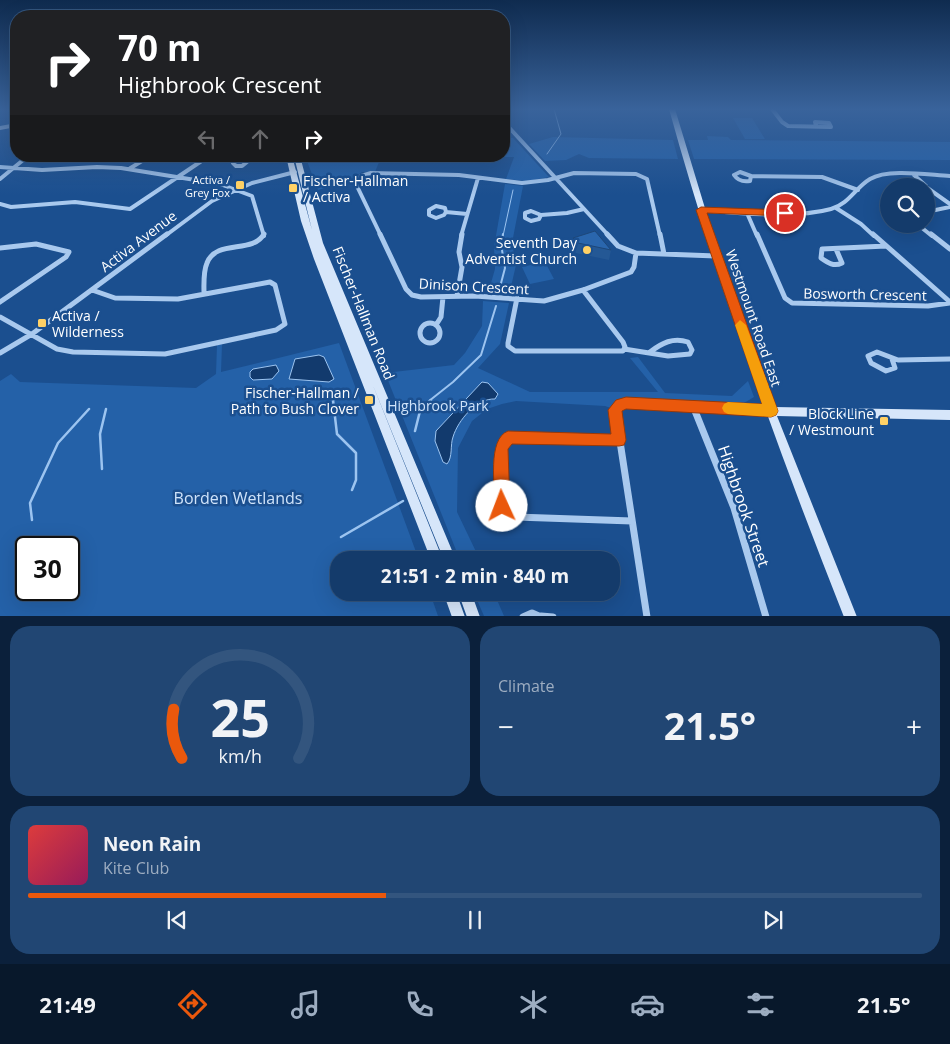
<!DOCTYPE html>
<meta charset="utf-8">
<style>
body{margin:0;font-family:"Open Sans",sans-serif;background:#214673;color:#f1f3f6;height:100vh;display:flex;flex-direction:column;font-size:19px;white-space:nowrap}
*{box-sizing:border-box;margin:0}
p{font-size:16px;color:#9dadc1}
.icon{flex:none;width:28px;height:28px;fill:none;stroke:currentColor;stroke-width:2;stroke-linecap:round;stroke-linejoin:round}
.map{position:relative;height:616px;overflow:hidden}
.details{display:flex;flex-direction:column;gap:10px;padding:10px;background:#0b203b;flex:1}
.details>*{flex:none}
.top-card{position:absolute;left:10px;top:10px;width:500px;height:152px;border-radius:20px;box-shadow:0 5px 20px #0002,0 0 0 1px #33557e;background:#202124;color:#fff;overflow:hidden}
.buttons{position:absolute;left:880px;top:178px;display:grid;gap:10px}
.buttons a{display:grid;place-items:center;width:55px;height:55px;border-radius:50%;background:#143b6b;box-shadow:0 5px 20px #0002,0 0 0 1px #33557e;font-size:25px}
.speed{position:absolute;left:15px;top:536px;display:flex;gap:10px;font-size:25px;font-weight:700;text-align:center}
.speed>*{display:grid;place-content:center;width:65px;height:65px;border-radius:50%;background:#143b6b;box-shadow:0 5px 20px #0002,0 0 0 1px #33557e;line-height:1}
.speed .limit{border:2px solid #111;border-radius:8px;background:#fff;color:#111}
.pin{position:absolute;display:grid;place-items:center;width:42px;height:42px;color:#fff;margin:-21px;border:2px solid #fff;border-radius:50%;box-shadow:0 1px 5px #0007}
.me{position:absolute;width:55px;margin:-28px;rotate:358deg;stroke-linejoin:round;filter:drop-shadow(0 0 4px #0008)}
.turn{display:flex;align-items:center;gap:18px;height:105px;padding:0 25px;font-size:22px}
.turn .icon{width:65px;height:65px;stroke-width:2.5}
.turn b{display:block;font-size:35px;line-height:42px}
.lanes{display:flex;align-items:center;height:48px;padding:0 25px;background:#0003;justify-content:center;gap:25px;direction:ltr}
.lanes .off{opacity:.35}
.big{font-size:38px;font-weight:700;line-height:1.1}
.details .widget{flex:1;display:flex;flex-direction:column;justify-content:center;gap:8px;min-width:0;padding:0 18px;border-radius:20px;background:#214673}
.details .dial{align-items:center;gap:0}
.dial svg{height:130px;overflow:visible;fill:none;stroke:#33557e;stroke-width:7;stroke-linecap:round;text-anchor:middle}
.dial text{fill:#f1f3f6;stroke:none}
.song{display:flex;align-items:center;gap:15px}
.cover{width:60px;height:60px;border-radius:8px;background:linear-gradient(135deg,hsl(0 70% 55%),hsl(330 70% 35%))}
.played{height:5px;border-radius:2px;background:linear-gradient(90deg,#ea580c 40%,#33557e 40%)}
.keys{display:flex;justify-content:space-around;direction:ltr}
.heat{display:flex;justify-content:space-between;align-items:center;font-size:28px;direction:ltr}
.details .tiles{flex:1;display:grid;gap:10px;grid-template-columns:1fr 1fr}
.widget:last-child{grid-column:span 2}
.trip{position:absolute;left:330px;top:551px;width:290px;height:50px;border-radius:20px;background:#143b6b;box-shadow:0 5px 20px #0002,0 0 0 1px #33557e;font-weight:700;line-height:50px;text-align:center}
.menu{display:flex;height:80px;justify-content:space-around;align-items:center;background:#08182b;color:#9dadc1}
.menu .icon{width:35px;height:35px}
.menu .active{color:#ea580c}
.menu b{font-size:22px;color:#f1f3f6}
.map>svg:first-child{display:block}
.green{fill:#2461a8;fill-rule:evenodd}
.water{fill:#123a6d;stroke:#9cc4f0}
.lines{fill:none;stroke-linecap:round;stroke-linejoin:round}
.stream-far2{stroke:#9cc4f0;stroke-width:1}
.stream-far1{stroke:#9cc4f0;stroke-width:2}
.stream{stroke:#9cc4f0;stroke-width:2.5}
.street-far2{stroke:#a9c9ee;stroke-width:4}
.street-far1{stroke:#a9c9ee;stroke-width:5}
.street{stroke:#a9c9ee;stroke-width:7}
.secondary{fill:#d6e6fa;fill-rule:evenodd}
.wall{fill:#245895}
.building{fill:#2a66ad;stroke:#1d4779}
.route{fill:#ea580c;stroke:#983908}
.slow{fill:#f59e0b}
.poi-dot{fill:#ffd166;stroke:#1b4f8f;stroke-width:2}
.labels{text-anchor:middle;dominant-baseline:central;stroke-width:5;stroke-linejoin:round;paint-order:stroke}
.far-poi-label{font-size:11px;fill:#fff;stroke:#1b4f8f;text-anchor:end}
.poi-label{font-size:14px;fill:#fff;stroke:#1b4f8f;text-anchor:end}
.street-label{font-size:14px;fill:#fff;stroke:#1b4f8f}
.park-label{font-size:14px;fill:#cfe3fa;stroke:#1b4f8f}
.near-park-label{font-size:16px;fill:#cfe3fa;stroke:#1b4f8f}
.near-street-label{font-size:16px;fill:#fff;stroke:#1b4f8f}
</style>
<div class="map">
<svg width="950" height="617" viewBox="0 0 950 617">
<rect width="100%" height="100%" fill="#1b4f8f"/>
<path class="green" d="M 733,118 L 752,118 L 765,139 L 745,139 Z
M 707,136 L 728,137 L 731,140 L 950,142 L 950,160 L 694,159 L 688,140 L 708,140 Z
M 553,137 L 673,140 L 678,159 L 589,158 L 579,154 L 566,160 L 545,161 L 529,144 Z
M 504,138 L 513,138 L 549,177 L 528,181 L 506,179 L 514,157 L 381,157 L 375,172 L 362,172 L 349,181 L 318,190 L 305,156 L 504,156 Z
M 505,184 L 523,186 L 512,243 L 516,265 L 510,291 L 489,290 L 495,269 L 494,247 Z
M 545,262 L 554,279 L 530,284 L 522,267 Z
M 483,301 L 509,303 L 500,344 L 478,368 L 530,392 L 658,392 L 630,358 L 638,357 L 665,393 L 732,396 L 748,381 L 754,397 L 744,403 L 621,398 L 611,408 L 605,406 L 516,401 L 502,404 L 487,409 L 472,421 L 458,448 L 457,512 L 480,560 L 460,560 L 385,373 L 454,365 L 465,353 L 482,326 Z
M 339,343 L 419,560 L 339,560 L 339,592 L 430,593 L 438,616 L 0,616 L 0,381 L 11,374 L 20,382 L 196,388 L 216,374 L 217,345 L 222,344 L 221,372 ZM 26,548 L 69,548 L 69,590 L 26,590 Z
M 474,593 L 494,593 L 504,616 L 484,616 Z"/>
<path class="water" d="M 319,355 L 324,357 L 334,379 L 329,382 L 289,379 L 295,359 Z
M 276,365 L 279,371 L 272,379 L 253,380 L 250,377 L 250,372 L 253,369 Z
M 482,382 L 488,383 L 498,394 L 495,399 C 477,398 458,420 453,437 C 450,445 453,457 447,464 L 443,462 L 435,441 L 436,431 Z"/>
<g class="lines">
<path class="stream-far2" d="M 547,154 L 561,134 L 554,109
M 503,236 L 513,190"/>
<path class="stream-far1" d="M 500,287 L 505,268 L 501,244 L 503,234
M 429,401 L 453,382 L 481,355 L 496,306"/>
<path class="stream" d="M 333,400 L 337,434 L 356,453 L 356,480 L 352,490
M 415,431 L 421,407 L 431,400
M 102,469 L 100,434 L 106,409
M 32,520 L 30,503 L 58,443 L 89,409
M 341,537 L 403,501"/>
<path class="street-far2" d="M 772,109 L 782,122 L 788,126 L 831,127 L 829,123 L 815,122 L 816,125
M 504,122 L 609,236
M 227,156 L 236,160
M 246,159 L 247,162 L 242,166 L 236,166 L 233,163 L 236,160 Z
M 0,167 L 42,170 L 97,167 L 121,168 L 220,184 L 252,196 L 264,236
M 129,169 L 150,156
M 740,172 L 751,176 L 750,181 C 744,182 738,181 734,175 Z
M 914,175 L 926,186
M 751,176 L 822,177 L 858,190
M 0,179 L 28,156
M 926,187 L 950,204
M 0,204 L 11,207 L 75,202 L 130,209 L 209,156
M 436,206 L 445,208 L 446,212 L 444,215 L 436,218 L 429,215 L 429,210 Z
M 836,208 L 861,224 L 874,236
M 701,210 C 739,213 795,219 831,209 C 849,204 855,188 870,179 C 888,168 929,175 950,176
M 531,211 L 541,215 L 539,219 L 531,221 L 525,218 L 525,213 Z
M 446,212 L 467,214
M 926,212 L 950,207
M 747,213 L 757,236
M 541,215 L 567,213 L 584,209
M 917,224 L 932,236
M 165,236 L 212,201 L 252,183 L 295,172
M 381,236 L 355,182 L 361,176 L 371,173 L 459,175 L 522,183 L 548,180 L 574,173 L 636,174 L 647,179 L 660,236
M 461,236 L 478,178"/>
<path class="street-far1" d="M 380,234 L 406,289 L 412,295 L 421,297 L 475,296 L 544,301 L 583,290 L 631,272 L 634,267 L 636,253
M 607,234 L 618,246 L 636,253 L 716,256
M 660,234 L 664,254
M 757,234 L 785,298 L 792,303 L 928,306 L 950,303
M 873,234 L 950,302
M 931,234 L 950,249
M 0,248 L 36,244 L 69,252 L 66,257 L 0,302
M 836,249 L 842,263 C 834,267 828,263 821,258 L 822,249 L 886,246
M 204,294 C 204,284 203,272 207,263 C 216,239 253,254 264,234
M 457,296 L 462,267 L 459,252 L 462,234
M 517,298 L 508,343 L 508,346 L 515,351 L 623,351 L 625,347 L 623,342 L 583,290
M 0,317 L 57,349 L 73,352 L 165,354 L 276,330 L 285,324 L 275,285 L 270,282 L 178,299 L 115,298 L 92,290
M420 333a10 10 0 1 1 20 0a10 10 0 1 1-20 0Z
M 436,325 L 441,317 L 443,297
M 624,349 L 668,356 L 690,354 L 692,350 L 688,342 C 673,337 662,343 650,352
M 0,353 L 32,334 L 167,234
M 892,359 L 895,368 L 886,371 L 871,363 L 868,356 L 877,352 L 898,360 L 950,359"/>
<path class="street" d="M 693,406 L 734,508 L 766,617
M 619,440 L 508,437 L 501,447 L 501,502 L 504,511 L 516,517 L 632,521
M 541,616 L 553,617
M 523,617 L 532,613 L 541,617
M 647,617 L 615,409 L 620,404 L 632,403 L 770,411"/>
<path class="secondary" d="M 669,109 L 675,109 L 714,238 L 774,407 L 950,410 L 950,420 L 777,416 L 857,617 L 844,617 C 778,450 717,282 669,109 Z
M 16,123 L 16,127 L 0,130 L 0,126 Z
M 286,156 L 292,156 L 312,230 L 294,156 L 300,156 L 323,243 L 456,560 L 444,560 L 372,383 L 443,560 L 431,560 L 314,259 L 301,221 Z
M 443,592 L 456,592 L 465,617 L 452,617 Z
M 458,592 L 471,592 L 480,617 L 467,617 Z"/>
</g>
<path class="wall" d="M 573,238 L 611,250 L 609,260 L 576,253 L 572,248 Z"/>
<path class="building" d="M 595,231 L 611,250 L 578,243 L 573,238 Z"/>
<linearGradient id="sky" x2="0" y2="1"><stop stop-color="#0f2b4f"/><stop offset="0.56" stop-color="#39639b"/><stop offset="1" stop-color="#39639b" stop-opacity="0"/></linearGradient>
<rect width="950" height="195" fill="url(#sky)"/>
<path class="route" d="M 701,207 L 785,210 L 790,213 L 785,216 L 707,213 L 778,411 L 776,415 L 771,417 L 626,409 L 622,411 L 626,440 L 624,445 L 619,446 L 512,444 L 508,449 L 510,506 L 508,512 L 502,514 L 497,512 L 495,506 C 495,487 487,439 508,431 L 611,434 L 608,410 L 616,400 L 626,397 L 762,404 L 696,210 Z"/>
<path class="slow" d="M 740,320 L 746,325 L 778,411 L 776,415 L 771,417 L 728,414 L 724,412 L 722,408 L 724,404 L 728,402 L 762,404 L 735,325 Z"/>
<g class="poi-dot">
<rect x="235" y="180" width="10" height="10" rx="2.5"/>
<rect x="288" y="183" width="10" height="10" rx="2.5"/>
<circle cx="587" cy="250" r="5"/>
<rect x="37" y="318" width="10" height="10" rx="2.5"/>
<rect x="364" y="395" width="10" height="10" rx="2.5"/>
<rect x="879" y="416" width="10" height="10" rx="2.5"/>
</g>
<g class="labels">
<g class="far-poi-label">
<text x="230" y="179">Activa /<tspan x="230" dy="13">Grey Fox</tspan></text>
</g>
<g class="poi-label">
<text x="303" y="180" text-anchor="start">Fischer-Hallman<tspan x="303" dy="16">/ Activa</tspan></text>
<text x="577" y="242">Seventh Day<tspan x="577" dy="16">Adventist Church</tspan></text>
<text x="52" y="315" text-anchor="start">Activa /<tspan x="52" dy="16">Wilderness</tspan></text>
<text x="359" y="392">Fischer-Hallman /<tspan x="359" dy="16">Path to Bush Clover</tspan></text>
<text x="874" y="413">Block Line<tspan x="874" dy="16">/ Westmount</tspan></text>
</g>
<g class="street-label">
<text transform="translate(138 241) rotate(-37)">Activa Avenue</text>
<text transform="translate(474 286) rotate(3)">Dinison Crescent</text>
<text transform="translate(865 294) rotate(1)">Bosworth Crescent</text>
<text transform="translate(364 313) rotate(68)">Fischer-Hallman Road</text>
<text transform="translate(754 318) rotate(71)">Westmount Road East</text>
</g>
<g class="park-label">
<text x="438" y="405">Highbrook Park</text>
</g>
<g class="near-park-label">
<text x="238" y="498">Borden Wetlands</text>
</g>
<g class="near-street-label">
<text transform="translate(744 506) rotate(71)">Highbrook Street</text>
</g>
</g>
</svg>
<div class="buttons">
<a><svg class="icon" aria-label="search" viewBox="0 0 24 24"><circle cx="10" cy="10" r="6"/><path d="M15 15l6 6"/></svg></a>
</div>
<div class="speed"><div class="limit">30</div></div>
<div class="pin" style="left:785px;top:213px;background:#d93025"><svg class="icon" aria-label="arrive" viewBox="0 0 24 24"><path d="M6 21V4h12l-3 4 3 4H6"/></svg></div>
<svg class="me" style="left:502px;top:506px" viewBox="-20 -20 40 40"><circle r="19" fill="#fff"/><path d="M0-13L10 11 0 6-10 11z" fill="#ea580c"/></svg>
<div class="trip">21:51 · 2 min · 840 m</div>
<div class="top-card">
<div class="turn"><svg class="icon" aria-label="right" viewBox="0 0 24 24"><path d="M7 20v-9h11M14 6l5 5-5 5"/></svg><div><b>70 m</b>Highbrook Crescent</div></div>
<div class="lanes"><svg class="icon off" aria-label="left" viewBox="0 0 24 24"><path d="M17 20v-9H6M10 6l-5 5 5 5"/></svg><svg class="icon off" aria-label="ahead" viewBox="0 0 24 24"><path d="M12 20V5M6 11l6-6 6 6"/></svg><svg class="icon" aria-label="right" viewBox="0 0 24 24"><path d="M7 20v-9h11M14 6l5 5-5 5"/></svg></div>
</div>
</div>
<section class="details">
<div class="tiles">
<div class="widget dial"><svg viewBox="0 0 100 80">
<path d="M14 69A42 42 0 1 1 86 69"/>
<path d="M14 69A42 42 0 0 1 9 39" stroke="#ea580c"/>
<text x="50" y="56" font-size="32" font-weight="700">25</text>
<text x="50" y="72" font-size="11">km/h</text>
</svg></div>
<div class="widget"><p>Climate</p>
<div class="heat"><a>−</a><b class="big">21.5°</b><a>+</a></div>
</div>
<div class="widget">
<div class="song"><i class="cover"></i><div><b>Neon Rain</b><p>Kite Club</p></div></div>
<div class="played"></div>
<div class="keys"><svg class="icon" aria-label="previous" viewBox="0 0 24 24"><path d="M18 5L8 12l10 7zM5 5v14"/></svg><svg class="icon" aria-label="pause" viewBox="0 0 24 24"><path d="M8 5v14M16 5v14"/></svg><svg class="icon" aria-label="next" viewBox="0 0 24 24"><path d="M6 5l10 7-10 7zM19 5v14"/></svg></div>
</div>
</div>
</section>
<nav class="menu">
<b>21:49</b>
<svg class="icon active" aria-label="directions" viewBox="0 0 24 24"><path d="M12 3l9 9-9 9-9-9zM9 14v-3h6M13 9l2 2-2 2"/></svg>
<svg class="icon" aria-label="music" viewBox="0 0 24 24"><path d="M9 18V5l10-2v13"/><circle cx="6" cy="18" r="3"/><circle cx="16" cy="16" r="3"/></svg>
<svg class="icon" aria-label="phone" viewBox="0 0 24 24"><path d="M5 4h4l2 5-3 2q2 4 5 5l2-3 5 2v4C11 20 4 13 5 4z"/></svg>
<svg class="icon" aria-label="climate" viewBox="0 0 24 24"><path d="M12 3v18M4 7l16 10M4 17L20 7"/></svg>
<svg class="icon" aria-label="car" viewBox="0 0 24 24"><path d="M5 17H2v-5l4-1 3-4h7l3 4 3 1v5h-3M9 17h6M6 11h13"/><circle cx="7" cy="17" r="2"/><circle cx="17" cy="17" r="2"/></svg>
<svg class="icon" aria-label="filters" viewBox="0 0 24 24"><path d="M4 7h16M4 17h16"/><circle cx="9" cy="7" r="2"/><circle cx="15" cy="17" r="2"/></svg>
<b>21.5°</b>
</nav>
